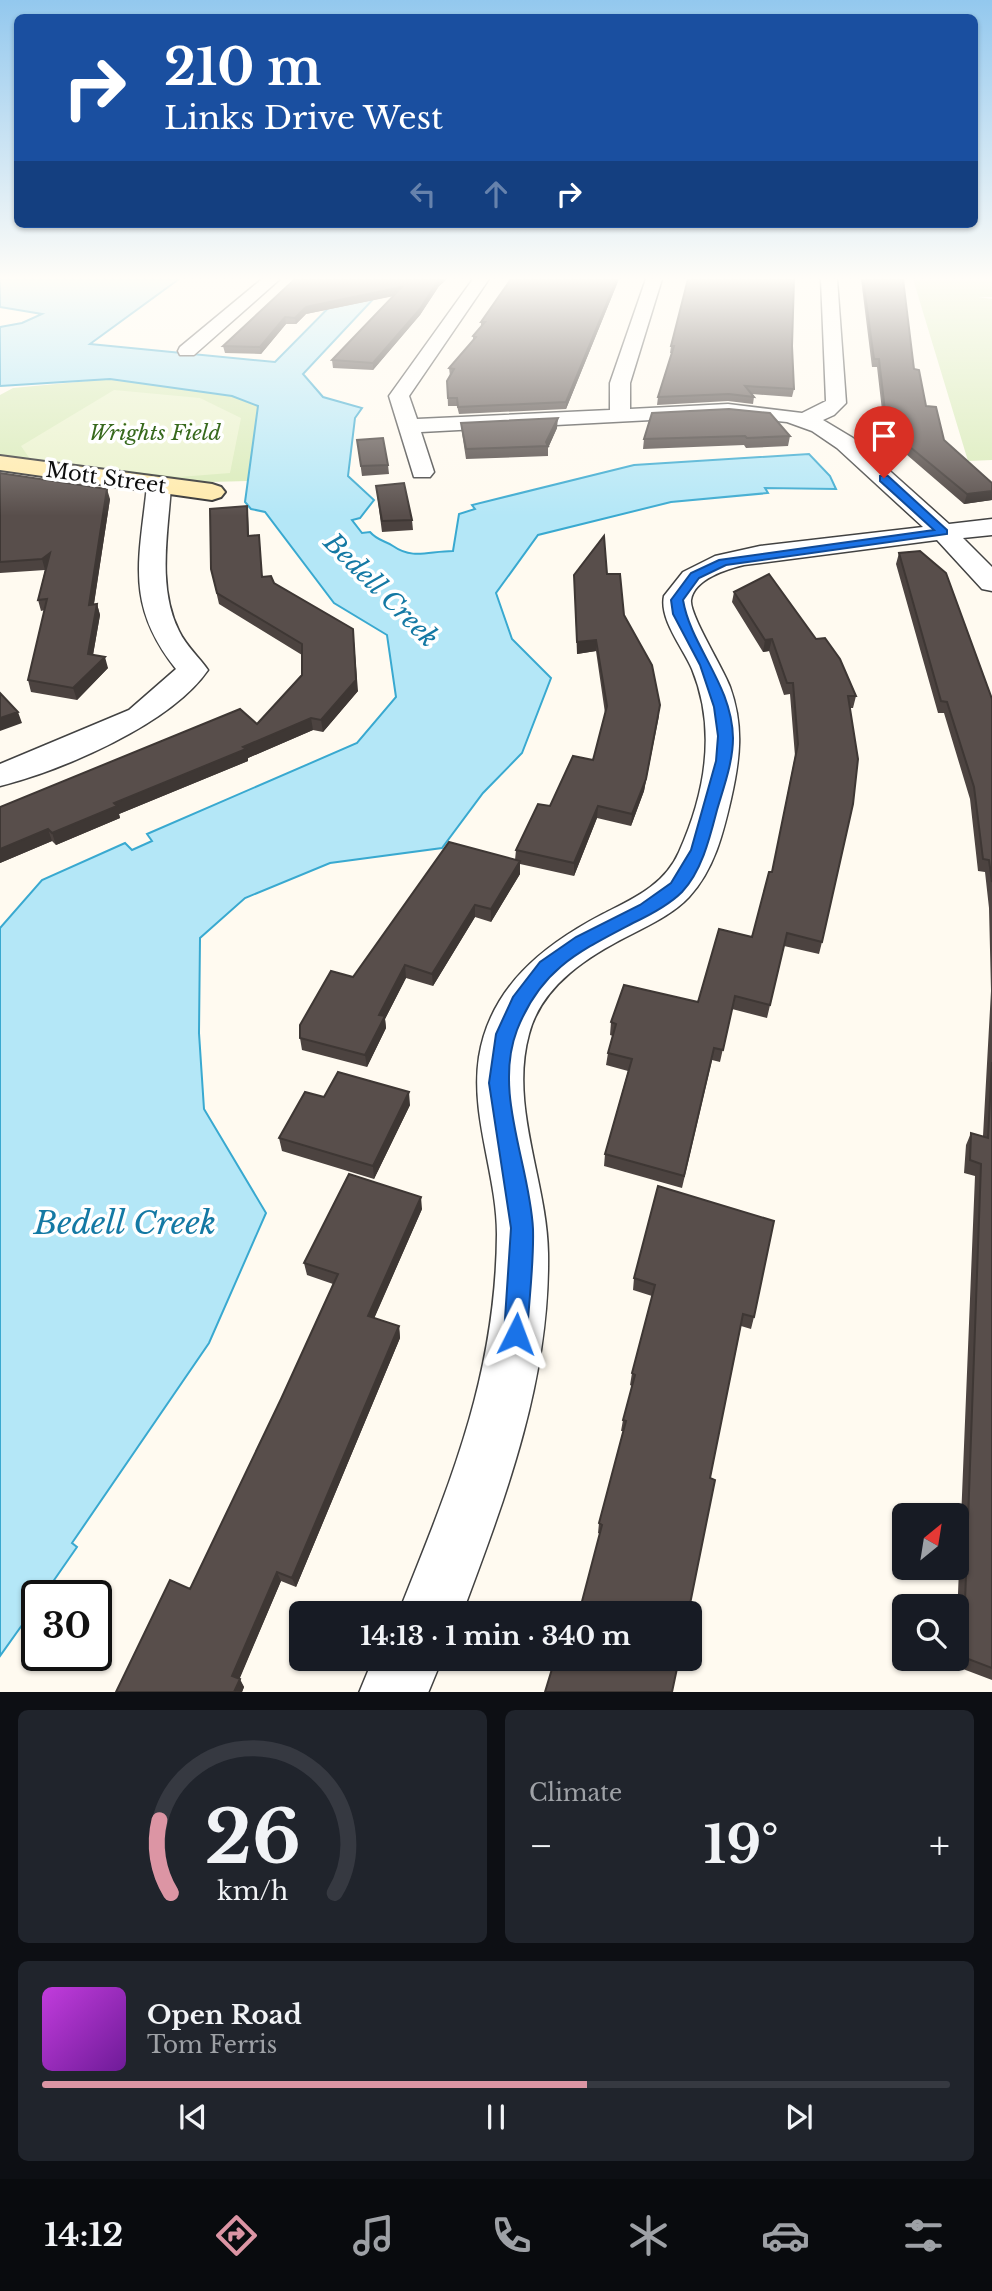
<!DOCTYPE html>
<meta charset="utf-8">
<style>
body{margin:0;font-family:"Libre Baskerville",serif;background:#20242c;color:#f1f3f6;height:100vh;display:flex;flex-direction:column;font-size:26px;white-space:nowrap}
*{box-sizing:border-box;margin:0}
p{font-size:23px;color:#9ea1a6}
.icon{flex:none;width:38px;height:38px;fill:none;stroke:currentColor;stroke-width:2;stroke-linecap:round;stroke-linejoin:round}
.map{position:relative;height:1692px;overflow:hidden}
.panel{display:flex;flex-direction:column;gap:18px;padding:18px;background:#0d0f14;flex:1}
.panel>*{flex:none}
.top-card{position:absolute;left:14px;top:14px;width:964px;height:214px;border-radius:10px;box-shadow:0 2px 5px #0004;background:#1a4fa0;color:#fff;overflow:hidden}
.needle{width:46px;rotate:30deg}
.fabs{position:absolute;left:892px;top:1503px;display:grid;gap:14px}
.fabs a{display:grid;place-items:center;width:77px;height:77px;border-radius:10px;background:#171b24;box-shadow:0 2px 5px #0004;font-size:35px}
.speed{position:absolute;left:21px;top:1580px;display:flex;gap:14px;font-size:35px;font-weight:700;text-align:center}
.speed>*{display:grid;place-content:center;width:91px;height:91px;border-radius:50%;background:#171b24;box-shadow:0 2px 5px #0004;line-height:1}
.speed .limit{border:4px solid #111;border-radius:10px;background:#fff;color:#111}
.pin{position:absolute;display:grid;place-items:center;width:60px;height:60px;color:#fff;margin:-72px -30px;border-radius:50% 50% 50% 0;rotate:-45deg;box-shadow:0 0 7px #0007}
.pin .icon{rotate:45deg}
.me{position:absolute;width:77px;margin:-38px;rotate:3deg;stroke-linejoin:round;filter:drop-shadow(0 0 5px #0008)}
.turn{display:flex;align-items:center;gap:24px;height:147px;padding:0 35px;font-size:32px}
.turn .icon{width:91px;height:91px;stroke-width:2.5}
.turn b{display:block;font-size:49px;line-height:60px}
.lanes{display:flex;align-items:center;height:66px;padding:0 35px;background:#0003;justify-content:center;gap:35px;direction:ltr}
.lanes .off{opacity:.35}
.big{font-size:52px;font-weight:800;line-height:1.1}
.panel .tile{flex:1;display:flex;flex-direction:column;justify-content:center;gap:10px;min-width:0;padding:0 24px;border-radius:10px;background:#20242c}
.panel .dial{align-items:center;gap:0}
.dial svg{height:182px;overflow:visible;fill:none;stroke:#363941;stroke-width:7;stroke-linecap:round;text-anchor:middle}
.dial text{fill:#f1f3f6;stroke:none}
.song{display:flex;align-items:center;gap:21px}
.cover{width:84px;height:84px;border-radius:10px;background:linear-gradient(135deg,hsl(290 70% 55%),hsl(280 70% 35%))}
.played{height:7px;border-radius:4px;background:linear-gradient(90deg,#dc95a4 60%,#363941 60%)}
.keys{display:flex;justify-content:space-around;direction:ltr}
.heat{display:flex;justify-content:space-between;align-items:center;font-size:38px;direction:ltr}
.panel .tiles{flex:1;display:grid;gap:18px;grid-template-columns:1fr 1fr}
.tile:last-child{grid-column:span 2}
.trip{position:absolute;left:289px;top:1601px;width:413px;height:70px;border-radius:10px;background:#171b24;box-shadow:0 2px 5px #0004;font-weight:800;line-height:70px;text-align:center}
.tabs{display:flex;height:112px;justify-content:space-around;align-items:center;background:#090b0e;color:#9ea1a6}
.tabs .icon{width:49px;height:49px}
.tabs .current{color:#dc95a4}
.tabs b{font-size:32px;color:#f1f3f6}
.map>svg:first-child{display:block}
.green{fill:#d9ebb9}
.pitch{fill:#e9f2cb}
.water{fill:#b4e7f7;stroke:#39a9d0;stroke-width:2}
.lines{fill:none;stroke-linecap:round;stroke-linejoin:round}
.street-casing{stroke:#424242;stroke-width:3}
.secondary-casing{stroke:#313131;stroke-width:4}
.street{fill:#fff;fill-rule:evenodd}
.secondary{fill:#ffeaab;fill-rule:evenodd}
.wall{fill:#4c4340}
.shaded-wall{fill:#3e3734}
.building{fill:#584e4b;stroke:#3e3734;stroke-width:2}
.route{fill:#1a73e8;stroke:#114b97;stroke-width:2}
.labels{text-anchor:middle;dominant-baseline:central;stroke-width:7;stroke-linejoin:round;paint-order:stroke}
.far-park-label{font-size:21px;font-style:italic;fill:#37691d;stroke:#fff}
.far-street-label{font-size:21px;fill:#0f0f0f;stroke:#fff}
.water-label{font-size:26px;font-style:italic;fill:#1479a4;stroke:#fff}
.near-water-label{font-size:32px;font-style:italic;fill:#1479a4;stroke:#fff}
</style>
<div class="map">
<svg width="992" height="1693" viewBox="0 0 992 1693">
<rect width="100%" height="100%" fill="#fffaf0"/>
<path class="green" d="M 913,279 L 992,279 L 992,297 L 978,297 L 992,299 L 992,460 L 968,461 Z
M 110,379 L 232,396 L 258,406 L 248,481 L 172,483 L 0,459 L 0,395 L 13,388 Z"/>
<path class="pitch" d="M 114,390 L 200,398 L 241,418 L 230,473 L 179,477 L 30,459 L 21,446 Z"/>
<path class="water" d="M 0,279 L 179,279 L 90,344 L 275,362 L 357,279 L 392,279 L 303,374 L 323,397 L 362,408 L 355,418 L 348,476 L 374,500 L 360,518 L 352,520 L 362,533 L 370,532 C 378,541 384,540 393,546 C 413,560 429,551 453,551 L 459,514 L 475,509 L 472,505 L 634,465 L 809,454 L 830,476 L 836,489 L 765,488 L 768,493 L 671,502 L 538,535 L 496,593 L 512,639 L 551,678 L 522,753 L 483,793 L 442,848 L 330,863 L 245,898 L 200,938 L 199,1033 L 204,1109 L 266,1213 L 209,1343 L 72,1543 L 77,1547 L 43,1596 L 37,1596 L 37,1604 L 0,1656 L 0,928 L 42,880 L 125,843 L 132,850 L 152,841 L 147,834 L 357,743 L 396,697 L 387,635 L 334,603 L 265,512 L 251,509 L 245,502 L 258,406 L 232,396 L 110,379 L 0,386 L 0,327 L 22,323 L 42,314 L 0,307 Z"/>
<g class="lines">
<g class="street-casing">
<path id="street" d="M 262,279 L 280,279 L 194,355 L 180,355 L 178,351 L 180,347 Z
M 473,279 L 489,279 L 409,396 L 417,419 L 610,410 L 610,383 L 646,279 L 662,279 L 630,383 L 630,409 L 728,404 L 802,413 L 826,401 L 821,279 L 837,279 L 846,403 L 834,415 L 823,420 L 853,438 L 949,524 L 992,519 L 992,535 L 963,538 L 992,567 L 992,591 L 982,589 L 937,540 L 744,565 C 727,569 694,579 691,600 C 689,614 723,668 730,687 C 744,726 740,759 731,799 C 723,834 714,870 689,897 C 674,913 653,923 634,933 C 590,955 542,984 529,1034 C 509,1106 547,1181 548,1253 C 550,1381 506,1496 462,1614 L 398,1614 C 450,1484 496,1376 497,1234 C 497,1175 470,1116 479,1057 C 490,988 542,946 601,915 C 632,899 664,886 679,852 C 705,794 717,730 692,669 C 683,648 659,619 664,596 L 683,572 L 715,556 L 760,546 L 923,527 L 837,448 L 812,431 L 787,422 L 728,416 L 421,432 L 434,472 L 430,477 L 414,477 L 389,396 Z
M 159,479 L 167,481 L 171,486 C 168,533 157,587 179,631 C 186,646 199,657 208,670 C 171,724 63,770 0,786 L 0,764 L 129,710 L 176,669 C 125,605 139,561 147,486 L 151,481 Z
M 373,1659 L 442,1659 L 428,1693 L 359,1693 Z"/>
</g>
<g class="secondary-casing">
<path id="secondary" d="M 0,456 L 212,484 L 221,487 L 225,492 L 221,497 L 212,500 L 0,470 Z"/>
</g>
<use href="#street" class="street"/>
<use href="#secondary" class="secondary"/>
</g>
<path class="wall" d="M 295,279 L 447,279 L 439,286 L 420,315 L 373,370 L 333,368 L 332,360 L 394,296 L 306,314 L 296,324 L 286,324 L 261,354 L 225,353 L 223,346 Z
M 619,279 L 566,409 L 459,414 L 457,406 L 448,406 L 447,381 L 450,376 L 449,368 L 473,340 L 473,336 L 481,327 L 481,322 Z
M 861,279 L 903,279 L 914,369 L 926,406 L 944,440 L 992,483 L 992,500 L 964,504 L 885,436 L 877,367 L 872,367 Z
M 671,346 L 792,346 L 794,389 L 792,397 L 752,394 L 754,397 L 753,404 L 728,401 L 657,405 L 658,397 L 672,353 L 670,353 Z
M 729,409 L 790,436 L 788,446 L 746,448 L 744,445 L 643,449 L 644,439 Z
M 461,423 L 557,428 L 548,448 L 548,456 L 466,459 L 462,433 Z
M 357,440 L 388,465 L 389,474 L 362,476 Z
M 0,473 L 110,499 L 94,604 L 97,604 L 100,615 L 93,655 L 108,668 L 77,700 L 31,692 L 28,680 L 45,610 L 41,611 L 38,600 L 45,570 L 0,573 Z
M 376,486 L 412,520 L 413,530 L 382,532 Z
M 248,516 L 249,536 L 260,546 L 262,577 L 274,583 L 358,691 L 323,732 L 313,730 L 248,758 L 248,761 L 119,814 L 120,818 L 56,845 L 52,841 L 0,863 L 0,807 L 257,724 L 302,675 L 302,655 L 219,604 L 211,569 Z
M 899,553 L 992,699 L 992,1680 L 955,1666 L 956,1659 L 957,1659 L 957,1618 L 975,1176 L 964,1173 L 966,1145 L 971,1133 L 983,1136 L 991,991 L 989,908 L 985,872 L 978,871 L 970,799 L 944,713 L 938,713 L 896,564 Z
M 607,574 L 624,615 L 659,716 L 644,791 L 631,826 L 597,818 L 574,876 L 520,864 L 520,874 L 491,922 L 475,917 L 433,986 L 406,978 L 385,1019 L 386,1028 L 367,1067 L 302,1050 L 300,1038 L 353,977 L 515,860 L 516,850 L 550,806 L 593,760 L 605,713 L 596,651 L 577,654 L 574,575 Z
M 734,592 L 856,696 L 853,708 L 850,708 L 822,942 L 819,954 L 784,946 L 767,1018 L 732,1009 L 720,1062 L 712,1060 L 682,1188 L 604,1166 L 605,1154 L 628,1071 L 606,1065 L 608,1053 L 613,1036 L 610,1035 L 611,1022 L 698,1002 L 752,937 L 772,872 L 795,756 L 790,694 L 784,695 L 769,651 L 763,652 L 732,602 Z
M 324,1097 L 410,1105 L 374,1179 L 282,1151 L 279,1138 Z
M 422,1209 L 374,1318 L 399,1326 L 400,1338 L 296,1587 L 281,1581 L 239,1679 L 244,1687 L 242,1692 L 116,1692 L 190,1589 L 281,1399 L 333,1284 L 307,1275 L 304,1263 Z
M 634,1278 L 754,1317 L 751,1329 L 741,1326 L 710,1478 L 580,1609 L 600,1534 L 598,1533 L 599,1523 L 623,1431 L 621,1431 L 623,1420 L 632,1386 L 630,1385 L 632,1373 L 652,1296 L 633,1290 Z"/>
<path class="shaded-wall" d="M 439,279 L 447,279 L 439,286 L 420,315 L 373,370 L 373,363 Z
M 617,279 L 619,279 L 566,409 L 566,402 Z
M 402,287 L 402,294 L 306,314 L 296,324 L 295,318 L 306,307 Z
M 285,317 L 286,324 L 261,354 L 260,347 Z
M 558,418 L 557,428 L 548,448 L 546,442 Z
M 107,489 L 110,499 L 92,616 L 89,605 Z
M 992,491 L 992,500 L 964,504 L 967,494 Z
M 50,553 L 45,570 L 42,559 Z
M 97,604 L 100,615 L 91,666 L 88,654 Z
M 353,629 L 358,691 L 323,732 L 321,720 Z
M 772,639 L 769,651 L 763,652 L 765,640 Z
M 596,640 L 596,651 L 577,654 L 577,642 Z
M 105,657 L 108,668 L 77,700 L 73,688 Z
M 660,705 L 644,791 L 631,826 L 632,814 Z
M 18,712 L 22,723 L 0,731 L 0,718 Z
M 311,718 L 313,730 L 248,758 L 248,761 L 119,814 L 120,818 L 56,845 L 52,833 L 114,803 Z
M 598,806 L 597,818 L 574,876 L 574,863 Z
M 48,829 L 52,841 L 0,863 L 0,849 Z
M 520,861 L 520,874 L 491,922 L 491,909 Z
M 475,905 L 475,917 L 433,986 L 432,974 Z
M 405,965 L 406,978 L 385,1019 L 386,1028 L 367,1067 L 365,1055 L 379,1015 Z
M 409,1092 L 410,1105 L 374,1179 L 373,1166 Z
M 421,1197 L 422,1209 L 370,1328 L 368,1316 Z
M 399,1326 L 400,1338 L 296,1587 L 292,1578 Z
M 277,1572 L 281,1581 L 237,1685 L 232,1676 Z
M 240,1679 L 244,1687 L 242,1692 L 234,1692 Z"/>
<path class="building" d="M 295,279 L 439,279 L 420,309 L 373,363 L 332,360 L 402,287 L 306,307 L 295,318 L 285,317 L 260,347 L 223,346 Z
M 511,279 L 617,279 L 566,402 L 458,407 L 457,398 L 448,398 L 447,381 L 454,369 L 449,368 L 476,337 L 473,336 L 485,322 L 481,322 Z
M 688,279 L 794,279 L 792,346 L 794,389 L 745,386 L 754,397 L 729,394 L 658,397 L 674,346 L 671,346 Z
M 863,279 L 903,279 L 914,369 L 919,370 L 926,406 L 936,407 L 944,440 L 992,483 L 992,491 L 967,494 L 887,428 L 879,359 L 874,359 Z
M 729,409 L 770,413 L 790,436 L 747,438 L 745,436 L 644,439 L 652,413 Z
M 558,418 L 546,442 L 548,446 L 466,449 L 461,423 Z
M 383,438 L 388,465 L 361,466 L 357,440 Z
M 0,473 L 107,489 L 89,605 L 97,604 L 88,654 L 105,657 L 73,688 L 28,680 L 47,599 L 38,600 L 50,553 L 42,559 L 0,562 Z
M 404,483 L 412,520 L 382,521 L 376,486 Z
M 247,506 L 248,536 L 259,535 L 262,577 L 271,576 L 274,583 L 353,629 L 356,680 L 321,720 L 311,718 L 243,747 L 246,749 L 114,803 L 117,806 L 52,833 L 48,829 L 0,849 L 0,807 L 240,709 L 257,724 L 302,675 L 302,644 L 217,593 L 211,569 L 210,509 Z
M 604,536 L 607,574 L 620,574 L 624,615 L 652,665 L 660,705 L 646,779 L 632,814 L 598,806 L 574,863 L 516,850 L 538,804 L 550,806 L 573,756 L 593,760 L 607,706 L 596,640 L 577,642 L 574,575 Z
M 920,551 L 946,573 L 992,699 L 992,882 L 989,860 L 983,859 L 974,787 L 947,702 L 941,701 L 899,553 Z
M 769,574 L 816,639 L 825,638 L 840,659 L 856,696 L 848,696 L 858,759 L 853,804 L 822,942 L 787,933 L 770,1005 L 735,996 L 723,1050 L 714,1048 L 684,1176 L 605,1154 L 632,1059 L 608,1053 L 616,1024 L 611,1022 L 624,985 L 698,1002 L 719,929 L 752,937 L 769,872 L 772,872 L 798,744 L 793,683 L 787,683 L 772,639 L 765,640 L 734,592 Z
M 0,693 L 18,712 L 0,718 Z
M 449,842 L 520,861 L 491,909 L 475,905 L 432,974 L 405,965 L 379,1015 L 385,1016 L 365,1055 L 300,1038 L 300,1025 L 331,971 L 353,977 Z
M 992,1062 L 992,1668 L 963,1657 L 981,1164 L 970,1160 L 971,1133 L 988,1138 Z
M 338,1072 L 409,1092 L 373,1166 L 279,1138 L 305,1092 L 324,1097 Z
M 349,1174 L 421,1197 L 368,1316 L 399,1326 L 292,1578 L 277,1572 L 232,1676 L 240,1679 L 234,1692 L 116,1692 L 170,1580 L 190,1589 L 281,1399 L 338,1274 L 304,1263 Z
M 658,1186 L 774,1221 L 754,1317 L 743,1314 L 710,1478 L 715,1480 L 688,1614 L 567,1614 L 570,1605 L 580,1609 L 602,1525 L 599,1523 L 626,1421 L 623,1420 L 635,1375 L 632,1373 L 655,1285 L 634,1278 Z
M 555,1659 L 679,1659 L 672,1692 L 545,1692 Z"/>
<linearGradient id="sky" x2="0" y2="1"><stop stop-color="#93c8ee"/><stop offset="0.54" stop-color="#fffdf8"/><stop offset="1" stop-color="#fffdf8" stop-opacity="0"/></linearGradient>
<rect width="992" height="516" fill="url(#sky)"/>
<path class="route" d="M 880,476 L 888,476 L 947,530 L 947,534 L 726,565 L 699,578 L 683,600 C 691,647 732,684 733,738 C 733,762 724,786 717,810 C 710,837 702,871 682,892 C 669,905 650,915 633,923 C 578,952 541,969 517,1030 C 493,1093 530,1165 533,1229 C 534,1263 529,1300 527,1334 L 524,1342 L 516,1346 L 507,1342 L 504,1334 L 511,1228 L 489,1083 L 496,1034 L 513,997 L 540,962 L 576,937 L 640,905 L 671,883 L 691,850 L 716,761 L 718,736 L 714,707 L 700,665 L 673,614 L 671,600 L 691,573 L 719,560 L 934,530 L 880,481 Z"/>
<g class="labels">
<g class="far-park-label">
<text x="155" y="433">Wrights Field</text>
</g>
<g class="far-street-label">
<text transform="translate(106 478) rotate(8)">Mott Street</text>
</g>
<g class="water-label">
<text transform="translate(381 590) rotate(45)">Bedell Creek</text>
</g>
<g class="near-water-label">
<text x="125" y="1223">Bedell Creek</text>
</g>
</g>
</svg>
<div class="fabs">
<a><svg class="needle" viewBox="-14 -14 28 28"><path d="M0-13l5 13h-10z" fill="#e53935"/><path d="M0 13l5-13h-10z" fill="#9ea1a6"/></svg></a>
<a><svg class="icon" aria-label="search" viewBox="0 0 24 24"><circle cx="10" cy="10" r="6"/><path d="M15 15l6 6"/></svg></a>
</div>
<div class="speed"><div class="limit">30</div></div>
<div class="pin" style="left:884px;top:478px;background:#d93025"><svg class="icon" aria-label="arrive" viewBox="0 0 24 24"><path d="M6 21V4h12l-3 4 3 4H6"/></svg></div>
<svg class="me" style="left:516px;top:1334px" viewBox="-20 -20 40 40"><path d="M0-17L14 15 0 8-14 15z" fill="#1a73e8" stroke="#fff" stroke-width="4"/></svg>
<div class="trip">14:13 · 1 min · 340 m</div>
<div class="top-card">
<div class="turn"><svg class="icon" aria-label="right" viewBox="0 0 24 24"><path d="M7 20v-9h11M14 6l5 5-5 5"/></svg><div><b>210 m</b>Links Drive West</div></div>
<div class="lanes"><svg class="icon off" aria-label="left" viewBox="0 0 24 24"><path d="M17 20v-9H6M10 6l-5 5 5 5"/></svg><svg class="icon off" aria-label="ahead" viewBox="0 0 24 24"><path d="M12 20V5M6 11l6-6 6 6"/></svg><svg class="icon" aria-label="right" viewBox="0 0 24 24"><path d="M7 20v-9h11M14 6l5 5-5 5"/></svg></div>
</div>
</div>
<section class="panel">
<div class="tiles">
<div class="tile dial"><svg viewBox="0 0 100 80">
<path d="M14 69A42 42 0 1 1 86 69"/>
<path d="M14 69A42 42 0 0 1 9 37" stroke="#dc95a4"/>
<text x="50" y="56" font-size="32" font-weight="700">26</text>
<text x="50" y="72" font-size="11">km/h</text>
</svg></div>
<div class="tile"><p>Climate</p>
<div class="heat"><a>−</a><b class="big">19°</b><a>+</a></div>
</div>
<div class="tile">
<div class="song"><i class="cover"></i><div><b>Open Road</b><p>Tom Ferris</p></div></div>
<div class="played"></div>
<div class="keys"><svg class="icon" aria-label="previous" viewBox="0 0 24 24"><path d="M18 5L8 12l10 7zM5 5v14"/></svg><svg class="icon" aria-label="pause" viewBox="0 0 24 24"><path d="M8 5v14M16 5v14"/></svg><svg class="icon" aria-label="next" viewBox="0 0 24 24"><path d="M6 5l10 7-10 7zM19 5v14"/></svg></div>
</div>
</div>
</section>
<nav class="tabs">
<b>14:12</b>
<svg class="icon current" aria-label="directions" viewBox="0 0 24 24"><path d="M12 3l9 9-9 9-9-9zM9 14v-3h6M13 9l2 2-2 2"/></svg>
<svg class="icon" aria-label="music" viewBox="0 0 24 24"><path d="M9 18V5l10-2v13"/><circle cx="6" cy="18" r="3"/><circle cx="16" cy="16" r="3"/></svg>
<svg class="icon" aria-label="phone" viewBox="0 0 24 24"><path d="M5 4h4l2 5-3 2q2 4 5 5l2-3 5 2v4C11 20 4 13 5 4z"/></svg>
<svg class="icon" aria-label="climate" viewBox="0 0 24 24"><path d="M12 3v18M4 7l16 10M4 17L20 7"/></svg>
<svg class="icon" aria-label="car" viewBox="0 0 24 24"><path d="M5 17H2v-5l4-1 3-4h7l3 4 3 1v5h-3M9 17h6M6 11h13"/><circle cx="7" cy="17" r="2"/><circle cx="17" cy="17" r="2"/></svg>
<svg class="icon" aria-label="filters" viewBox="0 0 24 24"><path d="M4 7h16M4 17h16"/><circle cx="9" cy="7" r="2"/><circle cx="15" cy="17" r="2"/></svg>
</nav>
